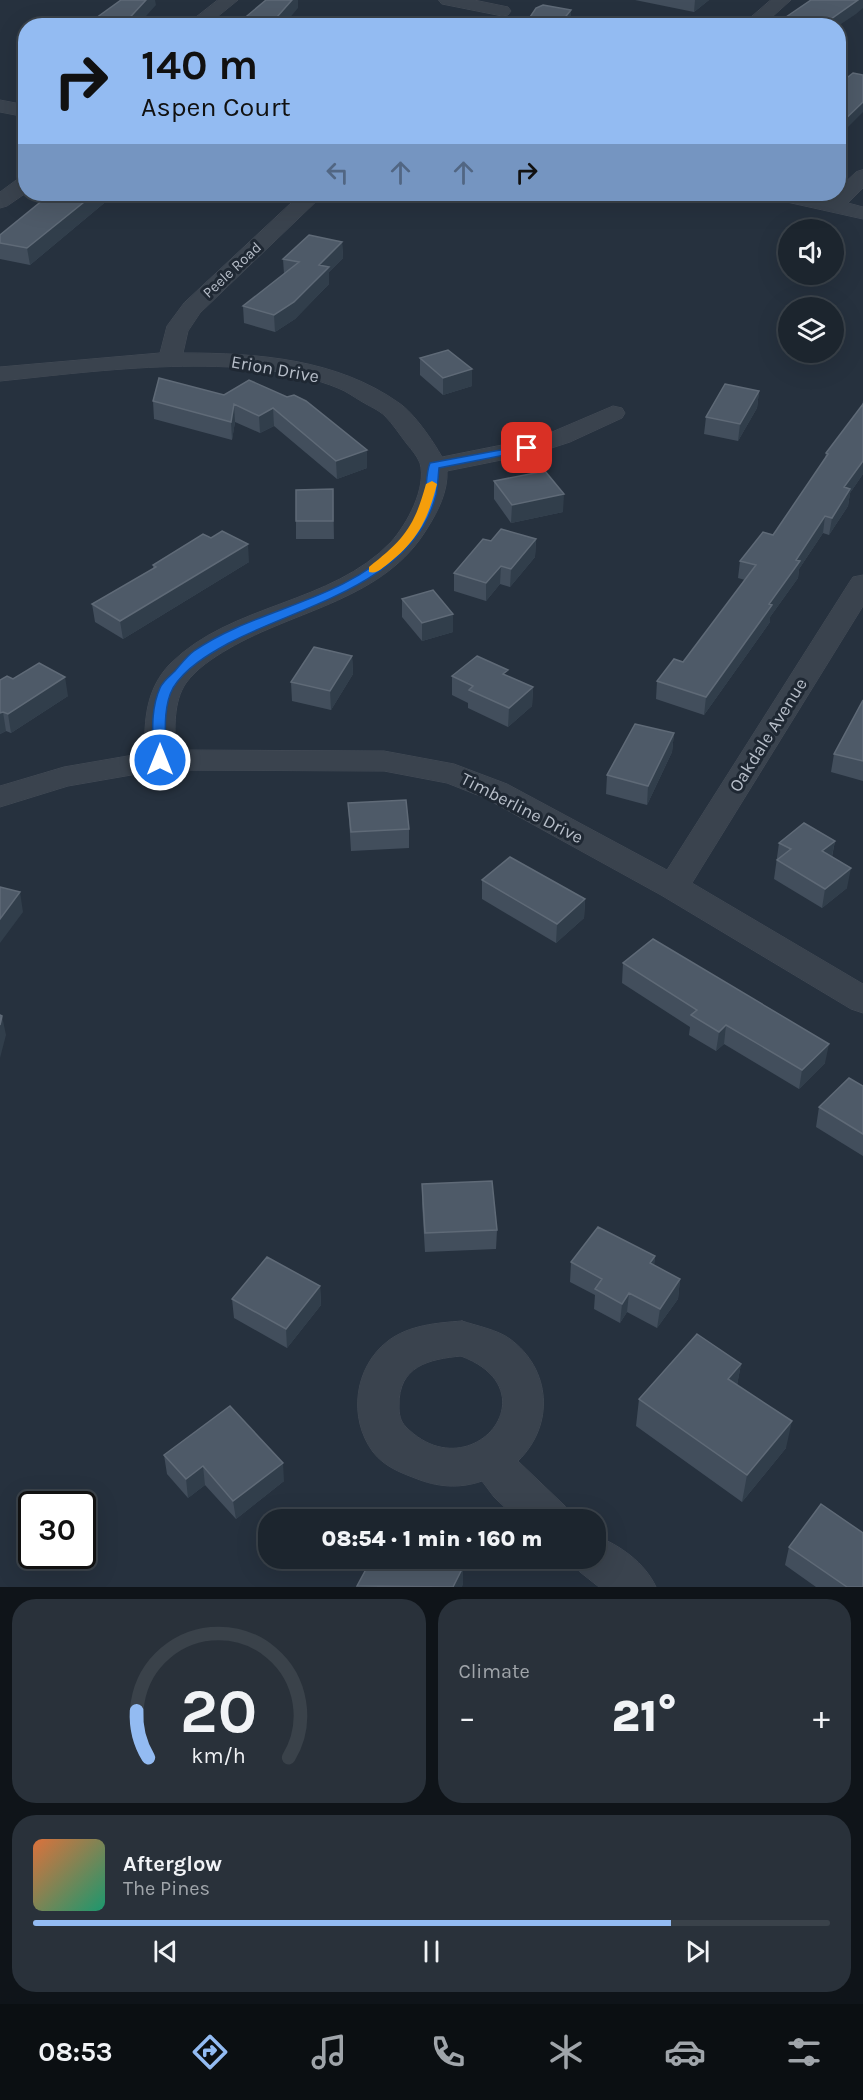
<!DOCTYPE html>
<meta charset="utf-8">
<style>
body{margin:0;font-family:Karla,sans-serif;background:#29313a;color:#f1f3f6;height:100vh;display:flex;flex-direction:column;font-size:22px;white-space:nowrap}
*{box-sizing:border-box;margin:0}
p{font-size:20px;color:#a0a5aa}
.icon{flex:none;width:33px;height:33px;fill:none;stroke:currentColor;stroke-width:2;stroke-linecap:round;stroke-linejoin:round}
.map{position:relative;height:1587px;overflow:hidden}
.sheet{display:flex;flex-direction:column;gap:12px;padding:12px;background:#0f1419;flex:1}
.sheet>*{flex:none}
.hud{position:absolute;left:18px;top:18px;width:828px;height:183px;border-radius:24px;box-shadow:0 6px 24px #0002,0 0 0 2px #3a424a;background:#93bbf2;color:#111;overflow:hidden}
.buttons{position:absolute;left:778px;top:219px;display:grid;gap:12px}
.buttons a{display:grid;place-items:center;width:66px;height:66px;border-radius:50%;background:#1c252e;box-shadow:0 6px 24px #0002,0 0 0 2px #3a424a;font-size:30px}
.speed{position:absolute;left:18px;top:1491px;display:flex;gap:12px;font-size:30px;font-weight:700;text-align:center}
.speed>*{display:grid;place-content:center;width:78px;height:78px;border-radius:50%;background:#1c252e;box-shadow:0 6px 24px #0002,0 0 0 2px #3a424a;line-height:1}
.speed .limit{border:3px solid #111;border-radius:9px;background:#fff;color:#111}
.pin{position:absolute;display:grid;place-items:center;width:51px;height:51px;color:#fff;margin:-26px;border-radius:12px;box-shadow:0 3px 9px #0006}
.me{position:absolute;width:66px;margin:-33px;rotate:0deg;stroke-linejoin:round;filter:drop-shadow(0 0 4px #0008)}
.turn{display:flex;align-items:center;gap:21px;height:126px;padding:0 24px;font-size:27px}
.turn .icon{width:78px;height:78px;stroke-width:2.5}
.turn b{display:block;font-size:42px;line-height:51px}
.lanes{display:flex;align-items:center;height:57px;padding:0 24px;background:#0003;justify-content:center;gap:30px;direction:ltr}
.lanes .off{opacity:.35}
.big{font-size:45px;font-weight:800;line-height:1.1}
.sheet .card{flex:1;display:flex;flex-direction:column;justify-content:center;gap:9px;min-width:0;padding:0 21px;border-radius:24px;background:#29313a}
.sheet .dial{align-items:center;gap:0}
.dial svg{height:156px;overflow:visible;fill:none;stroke:#3a424a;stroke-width:7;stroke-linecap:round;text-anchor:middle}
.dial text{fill:#f1f3f6;stroke:none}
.song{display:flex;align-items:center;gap:18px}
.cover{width:72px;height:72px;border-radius:9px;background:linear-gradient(135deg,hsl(20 70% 55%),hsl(160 70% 35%))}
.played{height:6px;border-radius:3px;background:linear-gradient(90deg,#93bbf2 80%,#3a424a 80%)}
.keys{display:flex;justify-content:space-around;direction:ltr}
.heat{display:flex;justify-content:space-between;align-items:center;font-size:33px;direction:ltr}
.sheet .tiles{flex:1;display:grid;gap:12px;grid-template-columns:1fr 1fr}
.card:last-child{grid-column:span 2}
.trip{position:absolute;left:258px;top:1509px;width:348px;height:60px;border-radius:24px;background:#1c252e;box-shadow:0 6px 24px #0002,0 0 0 2px #3a424a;font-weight:800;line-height:60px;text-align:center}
.menu{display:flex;height:96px;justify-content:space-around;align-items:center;background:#0b0f12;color:#a0a5aa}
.menu .icon{width:42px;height:42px}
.menu .selected{color:#93bbf2}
.menu b{font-size:27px;color:#f1f3f6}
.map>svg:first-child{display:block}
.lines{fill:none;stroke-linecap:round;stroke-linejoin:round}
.minor-casing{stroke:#444c57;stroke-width:1}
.minor{fill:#3a434e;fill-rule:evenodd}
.wall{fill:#424e5c}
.shaded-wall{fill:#313e4b}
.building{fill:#4e5a68;stroke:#5f6a77;stroke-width:1.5}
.route{fill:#1a73e8;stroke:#114b97;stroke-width:1.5}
.slow{fill:#f59e0b}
.labels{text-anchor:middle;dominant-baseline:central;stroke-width:6;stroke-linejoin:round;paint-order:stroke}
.far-street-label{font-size:15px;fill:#b7bec9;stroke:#1f2833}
.street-label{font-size:18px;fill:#b7bec9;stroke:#1f2833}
</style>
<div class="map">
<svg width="863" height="1587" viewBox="0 0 863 1587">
<rect width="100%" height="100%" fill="#26313e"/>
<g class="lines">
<g class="minor-casing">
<path id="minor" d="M 218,0 L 238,0 L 206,26 L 185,26 Z
M 439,0 L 474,0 L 508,7 L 511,11 L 508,15 L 502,16 L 442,4 Z
M 771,0 L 791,0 L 762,26 L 741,26 Z
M 0,100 L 26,105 L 26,117 L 0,112 Z
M 863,170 L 863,188 L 848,203 L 863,207 L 863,219 L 769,198 L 765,194 L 803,194 L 829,199 L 834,194 L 838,194 L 838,189 L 856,172 Z
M 26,176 L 26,193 L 7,206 L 0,208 L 0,192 L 19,178 Z
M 301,194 L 324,194 L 200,313 L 188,331 L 183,353 C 258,353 337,359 399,403 C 414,413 433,441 442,457 L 522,441 L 552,432 L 613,406 L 622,408 L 625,413 L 622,418 L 570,442 L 536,453 L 447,471 C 448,491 438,511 428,527 C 385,600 296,609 228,649 C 214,657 196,669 186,683 C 173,702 175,728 175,750 L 384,751 L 454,764 L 507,784 L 667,870 L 849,583 L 853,577 L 863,575 L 863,606 L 692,883 L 863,984 L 863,1013 L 851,1009 L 661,895 L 485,798 L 447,783 L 384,771 L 160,770 L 68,786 L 0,807 L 0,786 L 64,767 L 145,753 C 144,720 146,689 170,664 C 231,603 331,605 391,542 C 407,524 427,488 420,463 C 417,456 412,450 407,444 C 400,435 393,424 385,416 C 379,410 369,406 361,401 C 354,397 346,391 338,388 C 246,350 98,371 0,381 L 0,367 L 160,353 L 167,326 L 184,303 Z
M 462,1321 C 477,1326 498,1330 510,1339 C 551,1369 555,1425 518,1461 L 565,1506 L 571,1520 L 518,1520 L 494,1497 L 482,1481 C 459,1489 437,1487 415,1478 C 399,1472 384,1466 373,1452 C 348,1418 354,1367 388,1341 C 409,1325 437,1323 462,1321 ZM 461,1356 C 555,1391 470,1492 406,1427 C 400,1421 399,1414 399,1406 C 398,1366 429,1359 461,1356 Z
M 596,1536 C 620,1545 645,1563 656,1587 L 599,1587 L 580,1572 L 574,1558 L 596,1558 Z"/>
</g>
<use href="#minor" class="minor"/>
</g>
<path class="wall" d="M 635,0 L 709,0 L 694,12 Z
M 46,194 L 115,194 L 30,265 L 0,259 L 0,235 L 47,197 Z
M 342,242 L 343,258 L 329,272 L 329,284 L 295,319 L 275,332 L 244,323 L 243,306 L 284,274 L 283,259 Z
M 420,358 L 472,369 L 472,386 L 443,395 L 420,375 Z
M 249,380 L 367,450 L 367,468 L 337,479 L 274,426 L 260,433 L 235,422 L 232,440 L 154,419 L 153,401 L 224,395 Z
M 759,391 L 757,408 L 738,441 L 704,434 L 706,417 Z
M 863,400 L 863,474 L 850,493 L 848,506 L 829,535 L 823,533 L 799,569 L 798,578 L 770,617 L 770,622 L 704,715 L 656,699 L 657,681 L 683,662 L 745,580 L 738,578 L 740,561 L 773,535 L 825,459 L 826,453 L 862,406 Z
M 494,481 L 563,512 L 511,523 L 494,499 Z
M 333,489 L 334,539 L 296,539 L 296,521 Z
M 211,538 L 249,562 L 123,639 L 95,622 L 92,604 L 153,569 L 153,565 Z
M 536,539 L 535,557 L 510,587 L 500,584 L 486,601 L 454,591 L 454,573 L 491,541 Z
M 402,599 L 453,614 L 453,632 L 422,641 L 402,617 Z
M 352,656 L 353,674 L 331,710 L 292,701 L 291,682 Z
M 452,676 L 508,676 L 533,687 L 532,706 L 508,727 L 468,708 L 468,703 L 452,695 Z
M 13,679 L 68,696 L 11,733 L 6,731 L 0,734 L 0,680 Z
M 863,700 L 863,781 L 831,772 L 834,754 Z
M 674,733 L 672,752 L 647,805 L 606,794 L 607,775 Z
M 348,803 L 409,829 L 409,848 L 351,851 Z
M 835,841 L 832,857 L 847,888 L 822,908 L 774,879 L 779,843 Z
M 482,880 L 585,899 L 584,918 L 556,943 L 482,899 Z
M 623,963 L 825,1063 L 799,1089 L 724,1044 L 716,1051 L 689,1035 L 690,1027 L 622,983 Z
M 863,1086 L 863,1156 L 816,1127 L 819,1107 Z
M 422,1184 L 497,1230 L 496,1249 L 425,1252 L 422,1204 Z
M 655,1256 L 654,1265 L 680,1279 L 678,1299 L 657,1328 L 627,1312 L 620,1323 L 594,1309 L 595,1295 L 570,1282 L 571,1262 Z
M 320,1286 L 321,1305 L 287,1348 L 234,1318 L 232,1299 Z
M 741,1364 L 737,1385 L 786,1448 L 742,1502 L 636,1426 L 639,1399 Z
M 164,1455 L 284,1481 L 236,1519 L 205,1485 L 188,1498 L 167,1474 Z
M 789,1547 L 863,1587 L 816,1587 L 785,1565 Z"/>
<path class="shaded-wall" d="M 146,0 L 155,0 L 156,5 L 137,26 L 122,26 Z
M 292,0 L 298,0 L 298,8 L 283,26 L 269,26 Z
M 695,0 L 709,0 L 694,12 Z
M 858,0 L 863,0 L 863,8 L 856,14 L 838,26 L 821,26 Z
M 571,10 L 571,23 L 569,26 L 558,26 Z
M 863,102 L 863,112 L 838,137 L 838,126 Z
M 94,194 L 115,194 L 30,265 L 27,248 Z
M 342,242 L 343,258 L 329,272 L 329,284 L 295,319 L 275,332 L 274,315 L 319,265 Z
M 472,369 L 472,386 L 443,395 L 443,378 Z
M 759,391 L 757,408 L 738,441 L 740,424 Z
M 234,404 L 235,422 L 232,440 L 231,422 Z
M 273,408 L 274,426 L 260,433 L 259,416 Z
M 367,450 L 367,468 L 337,479 L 336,461 Z
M 863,461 L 863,474 L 850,493 L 848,506 L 829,535 L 832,518 L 844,487 Z
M 564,494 L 563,512 L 511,523 L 512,505 Z
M 825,516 L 823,533 L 799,569 L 798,578 L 770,617 L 770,622 L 704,715 L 706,697 L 769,604 L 796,560 Z
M 536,539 L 535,557 L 510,587 L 511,569 Z
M 248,544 L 249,562 L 123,639 L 120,621 Z
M 501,566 L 500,584 L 486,601 L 486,583 Z
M 453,614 L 453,632 L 422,641 L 422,623 Z
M 352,656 L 353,674 L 331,710 L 330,691 Z
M 65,677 L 68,696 L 11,733 L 8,714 Z
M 533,687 L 532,706 L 508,727 L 509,708 Z
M 3,712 L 6,731 L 0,734 L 0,713 Z
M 674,733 L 672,752 L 647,805 L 648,786 Z
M 835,841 L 831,860 L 822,851 Z
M 851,868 L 847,888 L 822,908 L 825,889 Z
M 20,892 L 23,912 L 0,943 L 0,919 Z
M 585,899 L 584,918 L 556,943 L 557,924 Z
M 2,1016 L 6,1035 L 0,1058 L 0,1025 Z
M 726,1025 L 724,1044 L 716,1051 L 719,1032 Z
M 829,1044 L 825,1063 L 799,1089 L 802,1070 Z
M 655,1256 L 653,1275 L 650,1263 Z
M 680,1279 L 678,1299 L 657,1328 L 660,1309 Z
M 320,1286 L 321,1305 L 287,1348 L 286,1329 Z
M 629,1293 L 627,1312 L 620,1323 L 622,1304 Z
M 741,1364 L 736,1391 L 728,1379 Z
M 792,1421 L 786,1448 L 742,1502 L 747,1475 Z
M 283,1463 L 284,1481 L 236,1519 L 233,1501 Z
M 203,1466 L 205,1485 L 188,1498 L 186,1479 Z
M 463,1567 L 463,1585 L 462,1587 L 453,1587 Z"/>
<path class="building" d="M 121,0 L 146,0 L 122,26 L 85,26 Z
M 266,0 L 292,0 L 269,26 L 235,26 Z
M 811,0 L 858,0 L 821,26 L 777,26 L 786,17 Z
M 543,5 L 571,10 L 558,26 L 524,26 L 536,8 Z
M 634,19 L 669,26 L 625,26 Z
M 853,73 L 863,75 L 863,102 L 838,126 L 838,85 Z
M 46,194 L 94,194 L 27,248 L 0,243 L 0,235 L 49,195 Z
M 309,235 L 342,242 L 319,265 L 329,267 L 294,302 L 274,315 L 243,306 L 299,262 L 283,259 Z
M 448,350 L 472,369 L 443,378 L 420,358 Z
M 159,378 L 224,395 L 249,380 L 287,397 L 294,395 L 306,401 L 367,450 L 336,461 L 273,408 L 259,416 L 234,404 L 231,422 L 153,401 Z
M 725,384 L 759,391 L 740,424 L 706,417 Z
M 863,404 L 863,461 L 844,487 L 850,489 L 832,518 L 825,516 L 796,560 L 800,561 L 769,604 L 772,605 L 706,697 L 657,681 L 674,659 L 683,662 L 756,565 L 740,561 L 763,532 L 773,535 L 828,454 L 826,453 Z
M 545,471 L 564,494 L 512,505 L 494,481 Z
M 333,489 L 333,521 L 296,521 L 296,490 Z
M 501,529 L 536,539 L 511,569 L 501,566 L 486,583 L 454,573 L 483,539 L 491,541 Z
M 222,531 L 248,544 L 120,621 L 92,604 L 156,567 L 153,565 L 203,534 L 211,538 Z
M 433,590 L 453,614 L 422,623 L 402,599 Z
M 314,647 L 352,656 L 330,691 L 291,682 Z
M 477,656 L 508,670 L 503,674 L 533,687 L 509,708 L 469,690 L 473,686 L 452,676 Z
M 39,663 L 65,677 L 8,714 L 3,712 L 0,713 L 0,680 L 7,676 L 13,679 Z
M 863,700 L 863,761 L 834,754 Z
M 635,724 L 674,733 L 648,786 L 607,775 Z
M 406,800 L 409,829 L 351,832 L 348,803 Z
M 804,823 L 835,841 L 822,851 L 851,868 L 825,889 L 777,860 L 791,849 L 779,843 Z
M 510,857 L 585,899 L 557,924 L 482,880 Z
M 0,887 L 20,892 L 0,919 Z
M 653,939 L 829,1044 L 802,1070 L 726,1025 L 719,1032 L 691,1015 L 697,1010 L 623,963 Z
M 0,1015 L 2,1016 L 0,1025 Z
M 849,1078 L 863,1086 L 863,1134 L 819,1107 Z
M 492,1181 L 497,1230 L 425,1233 L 422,1184 Z
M 598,1227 L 655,1256 L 650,1263 L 680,1279 L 660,1309 L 629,1293 L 622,1304 L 595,1289 L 602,1279 L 571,1262 Z
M 267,1257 L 320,1286 L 286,1329 L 232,1299 Z
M 697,1334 L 741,1364 L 728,1379 L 792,1421 L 747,1475 L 639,1399 Z
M 230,1406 L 283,1463 L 233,1501 L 203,1466 L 186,1479 L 164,1455 Z
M 821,1504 L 863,1533 L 863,1587 L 847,1587 L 789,1547 Z
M 372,1558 L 444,1558 L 463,1567 L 453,1587 L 357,1586 Z"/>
<path class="route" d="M 527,445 L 531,446 L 531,450 L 439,468 C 438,477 438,486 436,495 C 414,584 299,606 229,643 C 209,654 185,668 173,688 C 162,708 166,738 166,760 L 160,764 L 155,763 L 153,760 C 153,736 150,710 160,688 C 163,681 170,676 175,671 C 181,664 187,656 194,651 C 256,608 342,602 396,546 C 409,532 420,513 425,495 C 427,484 426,473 430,463 Z"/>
<path class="slow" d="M 432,481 L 437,484 C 428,519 418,540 389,563 C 382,568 378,574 369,572 L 369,567 C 403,540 414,528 426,484 Z"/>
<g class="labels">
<g class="far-street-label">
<text transform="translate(232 270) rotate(-43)">Peele Road</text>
</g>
<g class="street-label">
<text transform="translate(275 369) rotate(10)">Erion Drive</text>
<text transform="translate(768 735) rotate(-58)">Oakdale Avenue</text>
<text transform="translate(522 808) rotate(27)">Timberline Drive</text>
</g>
</g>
</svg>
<div class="buttons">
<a><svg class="icon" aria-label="sound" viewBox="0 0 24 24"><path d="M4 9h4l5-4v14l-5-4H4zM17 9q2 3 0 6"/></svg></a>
<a><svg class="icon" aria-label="layers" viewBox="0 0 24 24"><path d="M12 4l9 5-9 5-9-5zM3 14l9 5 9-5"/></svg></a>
</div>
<div class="speed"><div class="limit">30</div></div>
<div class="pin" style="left:527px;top:448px;background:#d93025"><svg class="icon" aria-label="arrive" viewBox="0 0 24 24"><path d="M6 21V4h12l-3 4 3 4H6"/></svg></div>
<svg class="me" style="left:160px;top:760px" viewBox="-20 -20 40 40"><circle r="17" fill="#1a73e8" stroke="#fff" stroke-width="3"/><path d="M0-11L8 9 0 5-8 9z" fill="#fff"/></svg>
<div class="trip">08:54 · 1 min · 160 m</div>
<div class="hud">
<div class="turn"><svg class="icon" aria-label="right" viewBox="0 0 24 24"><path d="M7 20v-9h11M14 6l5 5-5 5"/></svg><div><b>140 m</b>Aspen Court</div></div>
<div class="lanes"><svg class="icon off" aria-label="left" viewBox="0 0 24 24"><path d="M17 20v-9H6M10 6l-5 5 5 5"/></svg><svg class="icon off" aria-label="ahead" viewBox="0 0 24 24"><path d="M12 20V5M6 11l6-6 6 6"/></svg><svg class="icon off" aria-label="ahead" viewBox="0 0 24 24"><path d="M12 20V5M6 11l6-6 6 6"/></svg><svg class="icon" aria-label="right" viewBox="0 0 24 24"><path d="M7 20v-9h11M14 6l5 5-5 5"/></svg></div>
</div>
</div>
<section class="sheet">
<div class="tiles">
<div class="card dial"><svg viewBox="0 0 100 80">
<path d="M14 69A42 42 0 1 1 86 69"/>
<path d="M14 69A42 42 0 0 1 8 45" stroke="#93bbf2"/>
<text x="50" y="56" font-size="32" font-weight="700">20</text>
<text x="50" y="72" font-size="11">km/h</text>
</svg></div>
<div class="card"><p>Climate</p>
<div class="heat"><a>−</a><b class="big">21°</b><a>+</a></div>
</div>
<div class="card">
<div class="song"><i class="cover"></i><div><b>Afterglow</b><p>The Pines</p></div></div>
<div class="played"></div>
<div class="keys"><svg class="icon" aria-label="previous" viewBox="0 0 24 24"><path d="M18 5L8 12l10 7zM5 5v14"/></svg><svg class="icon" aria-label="pause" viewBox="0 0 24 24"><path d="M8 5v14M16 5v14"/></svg><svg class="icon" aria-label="next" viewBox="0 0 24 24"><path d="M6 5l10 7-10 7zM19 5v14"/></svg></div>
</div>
</div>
</section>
<nav class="menu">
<b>08:53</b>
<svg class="icon selected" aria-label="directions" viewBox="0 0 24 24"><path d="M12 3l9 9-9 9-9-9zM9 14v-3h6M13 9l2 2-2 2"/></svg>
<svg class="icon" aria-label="music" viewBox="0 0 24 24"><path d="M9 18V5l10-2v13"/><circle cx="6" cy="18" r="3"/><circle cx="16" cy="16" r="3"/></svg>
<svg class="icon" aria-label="phone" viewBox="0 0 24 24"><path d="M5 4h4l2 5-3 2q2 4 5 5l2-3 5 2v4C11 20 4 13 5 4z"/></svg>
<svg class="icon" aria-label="climate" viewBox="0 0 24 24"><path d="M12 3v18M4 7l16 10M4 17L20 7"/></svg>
<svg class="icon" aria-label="car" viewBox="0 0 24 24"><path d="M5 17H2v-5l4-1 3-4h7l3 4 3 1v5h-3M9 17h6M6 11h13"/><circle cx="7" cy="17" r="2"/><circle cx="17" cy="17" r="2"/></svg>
<svg class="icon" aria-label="filters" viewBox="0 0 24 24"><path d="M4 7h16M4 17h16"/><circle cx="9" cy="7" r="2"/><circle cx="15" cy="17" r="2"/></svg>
</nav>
